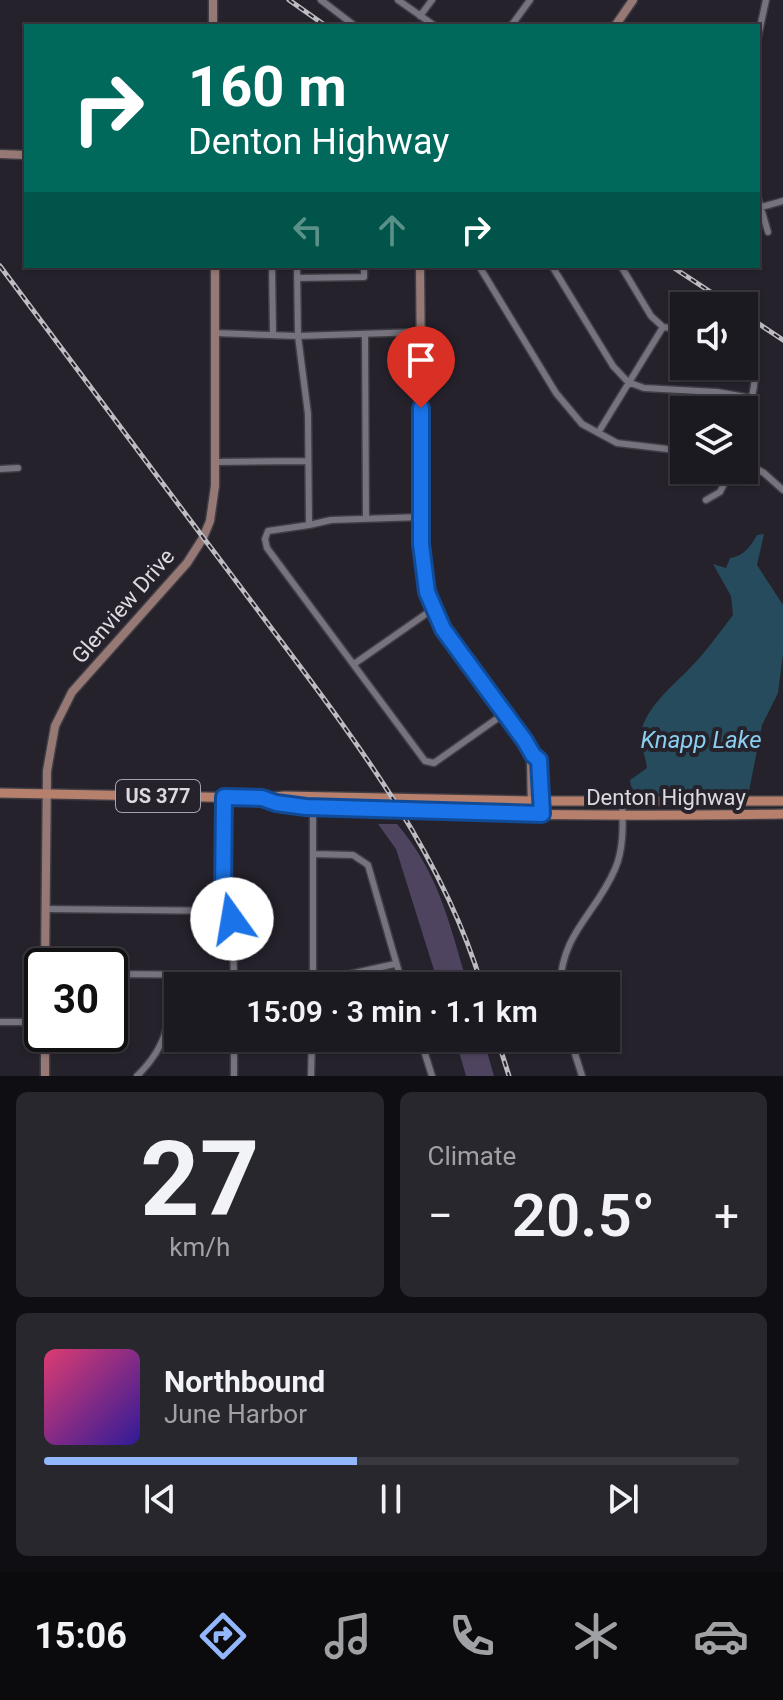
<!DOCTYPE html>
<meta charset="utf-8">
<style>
body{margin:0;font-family:Roboto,sans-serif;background:#29272e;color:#f1f3f6;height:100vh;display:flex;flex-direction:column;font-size:30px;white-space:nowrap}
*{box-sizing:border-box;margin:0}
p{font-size:26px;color:#a0a1a5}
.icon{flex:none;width:44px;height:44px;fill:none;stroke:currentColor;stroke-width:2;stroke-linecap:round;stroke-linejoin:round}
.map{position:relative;height:1076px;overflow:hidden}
.sheet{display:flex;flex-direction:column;gap:16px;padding:16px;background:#0f0e12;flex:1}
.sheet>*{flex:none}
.hud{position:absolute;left:24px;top:24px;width:736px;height:244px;border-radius:0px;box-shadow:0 2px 6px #0004,0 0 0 2px #3a383f;background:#00695c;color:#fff;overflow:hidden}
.tools{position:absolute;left:670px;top:292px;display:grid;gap:16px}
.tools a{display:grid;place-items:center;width:88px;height:88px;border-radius:0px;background:#1c1a21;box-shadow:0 2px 6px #0004,0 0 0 2px #3a383f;font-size:40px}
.speed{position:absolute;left:24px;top:948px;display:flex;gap:16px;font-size:40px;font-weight:700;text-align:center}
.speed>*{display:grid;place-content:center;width:104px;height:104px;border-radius:50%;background:#1c1a21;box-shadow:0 2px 6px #0004,0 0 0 2px #3a383f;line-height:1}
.speed .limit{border:4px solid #111;border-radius:12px;background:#fff;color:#111}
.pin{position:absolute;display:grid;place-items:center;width:68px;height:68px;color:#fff;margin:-82px -34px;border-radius:50% 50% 50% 0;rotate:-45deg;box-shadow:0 0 8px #0007}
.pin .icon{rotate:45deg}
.me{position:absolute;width:88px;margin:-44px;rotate:347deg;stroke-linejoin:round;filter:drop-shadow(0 0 6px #0008)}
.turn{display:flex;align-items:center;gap:28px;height:168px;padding:0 32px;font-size:36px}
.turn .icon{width:104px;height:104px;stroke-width:2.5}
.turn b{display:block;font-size:56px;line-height:68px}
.lanes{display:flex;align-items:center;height:76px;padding:0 32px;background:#0003;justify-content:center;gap:40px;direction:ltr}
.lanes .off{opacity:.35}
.big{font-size:60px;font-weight:600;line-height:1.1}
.sheet .card{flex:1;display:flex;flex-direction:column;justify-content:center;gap:12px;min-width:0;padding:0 28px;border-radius:12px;background:#29272e}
.sheet .dial{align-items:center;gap:0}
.dial b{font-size:104px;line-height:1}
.song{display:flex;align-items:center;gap:24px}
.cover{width:96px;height:96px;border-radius:12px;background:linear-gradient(135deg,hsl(340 70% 55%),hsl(250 70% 35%))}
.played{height:8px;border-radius:4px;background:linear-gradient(90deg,#93b7fd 45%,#3a383f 45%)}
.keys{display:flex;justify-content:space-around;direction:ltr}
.heat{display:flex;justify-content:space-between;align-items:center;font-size:44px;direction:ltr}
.sheet .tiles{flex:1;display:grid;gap:16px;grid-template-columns:1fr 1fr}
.card:last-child{grid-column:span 2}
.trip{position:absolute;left:164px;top:972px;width:456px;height:80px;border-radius:0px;background:#1c1a21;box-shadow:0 2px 6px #0004,0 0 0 2px #3a383f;font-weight:600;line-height:80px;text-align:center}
.dock{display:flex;height:128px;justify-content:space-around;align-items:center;background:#0b0a0d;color:#a0a1a5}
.dock .icon{width:56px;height:56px}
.dock .on{color:#93b7fd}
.dock b{font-size:36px;color:#f1f3f6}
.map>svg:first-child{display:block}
.green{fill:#4e445f}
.water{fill:#254b5d}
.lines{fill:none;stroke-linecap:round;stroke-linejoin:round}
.street-casing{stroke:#403d45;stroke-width:9}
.secondary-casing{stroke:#403d45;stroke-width:11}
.primary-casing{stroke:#403d45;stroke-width:12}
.street{stroke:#76727e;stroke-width:6}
.secondary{stroke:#967975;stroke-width:8}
.primary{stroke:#b6806c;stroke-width:9}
.rail-casing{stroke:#bebcc3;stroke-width:5}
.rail{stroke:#25222c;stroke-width:2;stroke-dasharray:6;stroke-linecap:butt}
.route-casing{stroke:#114b97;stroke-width:20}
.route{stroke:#1a73e8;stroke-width:14}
.labels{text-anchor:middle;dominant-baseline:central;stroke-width:8;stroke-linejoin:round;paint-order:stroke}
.shield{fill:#25222c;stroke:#a5a3ab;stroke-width:2}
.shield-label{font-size:20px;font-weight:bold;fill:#dcdae1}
.street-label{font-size:22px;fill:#dcdae1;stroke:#25222c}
.water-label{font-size:24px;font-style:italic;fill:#8acef0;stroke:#25222c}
</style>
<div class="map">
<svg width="783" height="1076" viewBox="0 0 783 1076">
<rect width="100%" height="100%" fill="#25222c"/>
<path class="green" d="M 378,824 L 397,824 C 440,875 449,923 468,986 L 439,986 L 396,849 Z
M 455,1038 L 483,1038 L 494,1076 L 466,1076 Z"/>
<path class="water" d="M 764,534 L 757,565 L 783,605 L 783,654 L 778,693 L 762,725 L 748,796 L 632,794 L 630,780 L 647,768 C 646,757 639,742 641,732 C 647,706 673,686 690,668 C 706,652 719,633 733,615 L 731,596 L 713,564 L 726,568 L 730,558 C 744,556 750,547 757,535 Z"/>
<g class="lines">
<g class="street-casing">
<path id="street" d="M 321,0 L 355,26
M 398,0 L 435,26
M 420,16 L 432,0
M 511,26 L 530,0
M 758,37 L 766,0
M 758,198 L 768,232
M 758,208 L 783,201
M 272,266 L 273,334
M 297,266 L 298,336 L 308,414 L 309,525 L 268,531 L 265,539 L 267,548 L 425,761 L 434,763 L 505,713
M 479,266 L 556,393 L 582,424 L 617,443 L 684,451
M 552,266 L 613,366 L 628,382 L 644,388 L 717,392 L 751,398
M 621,266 L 651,316 L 663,327 L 684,330
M 297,278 L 364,277 L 364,266
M 215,333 L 298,336 L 420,332
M 365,334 L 366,518
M 744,346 C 764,369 751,401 744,427
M 598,433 L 663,327
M 215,462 L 308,461
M 744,462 L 764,473 L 783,490
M 0,469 L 18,468
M 706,500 L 720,492 L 731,470
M 309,525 L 331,520 L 421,517
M 354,664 L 433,609
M 224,797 L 223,894 L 233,931 L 234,986
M 313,854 L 353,855 L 368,865 L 403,986
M 46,909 L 229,911
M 110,974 L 234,975
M 313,976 L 350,974 L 395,964
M 313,986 L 313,808
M 560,986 C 562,932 596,914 615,869 C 624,849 623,823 622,801
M 110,994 L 112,974
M 0,1022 L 42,1022
M 420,1038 L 432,1076
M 570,1038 L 582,1076
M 312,1040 L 365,1038
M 45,1042 L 82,1034
M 137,1076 C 170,1044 170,1019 171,975
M 234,1076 L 234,1038
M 311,1076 L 312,1038"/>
</g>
<g class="secondary-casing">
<path id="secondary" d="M 213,0 L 213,26
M 615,26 L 633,0
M 0,154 L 26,155
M 420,266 L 423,579 L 443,629 L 525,741 L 533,755 L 539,760 L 542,814
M 532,814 L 531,761 L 533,755
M 45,966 L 47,771 L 55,726 L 72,692 L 187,563 L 203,538 L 210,521 L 215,486 L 215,266
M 45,1076 L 45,1034"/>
</g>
<g class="primary-casing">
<path id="primary" d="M 0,793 L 262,798 L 284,796 L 532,801 L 783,801
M 262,798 C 304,814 356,809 400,811 C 528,816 656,816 783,814"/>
</g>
<use href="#street" class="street"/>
<use href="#secondary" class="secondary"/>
<use href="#primary" class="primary"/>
<g class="rail-casing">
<path id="rail" d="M 289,0 L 326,26
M 0,266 C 85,380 171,495 257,609 C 344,726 440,845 482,986
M 671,266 L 732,306
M 744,314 L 783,340
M 497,1038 L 509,1076"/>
</g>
<use href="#rail" class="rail"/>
</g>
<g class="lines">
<g class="route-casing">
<path id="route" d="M 232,919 L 223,894 L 224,797 L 262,798 L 276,803 L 306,807 L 542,814 L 539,760 L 533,755 L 525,741 L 443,629 L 427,592 L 421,544 L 421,408"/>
</g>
<use href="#route" class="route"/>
</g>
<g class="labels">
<rect class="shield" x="116" y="780" width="84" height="32" rx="6"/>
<g class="shield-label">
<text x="158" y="796">US 377</text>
</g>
<g class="street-label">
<text transform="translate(123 606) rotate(-49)">Glenview Drive</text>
<text x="666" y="797">Denton Highway</text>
</g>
<g class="water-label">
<text x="701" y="740">Knapp Lake</text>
</g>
</g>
</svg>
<div class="tools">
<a><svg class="icon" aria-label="sound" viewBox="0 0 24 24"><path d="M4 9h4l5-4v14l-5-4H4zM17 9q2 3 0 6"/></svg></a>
<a><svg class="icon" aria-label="layers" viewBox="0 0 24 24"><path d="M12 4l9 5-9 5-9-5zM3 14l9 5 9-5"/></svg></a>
</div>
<div class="speed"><div class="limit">30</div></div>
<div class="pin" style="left:421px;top:408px;background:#d93025"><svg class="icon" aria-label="arrive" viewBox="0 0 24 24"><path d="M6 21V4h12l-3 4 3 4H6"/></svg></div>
<svg class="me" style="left:232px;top:919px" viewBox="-20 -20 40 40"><circle r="19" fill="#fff"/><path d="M0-13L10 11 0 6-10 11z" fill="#1a73e8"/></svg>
<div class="trip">15:09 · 3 min · 1.1 km</div>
<div class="hud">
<div class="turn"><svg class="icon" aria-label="right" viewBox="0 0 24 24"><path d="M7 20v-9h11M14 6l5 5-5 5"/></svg><div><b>160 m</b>Denton Highway</div></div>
<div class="lanes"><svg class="icon off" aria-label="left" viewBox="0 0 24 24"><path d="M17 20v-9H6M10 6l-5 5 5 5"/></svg><svg class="icon off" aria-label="ahead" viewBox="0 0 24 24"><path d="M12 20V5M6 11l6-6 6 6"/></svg><svg class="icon" aria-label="right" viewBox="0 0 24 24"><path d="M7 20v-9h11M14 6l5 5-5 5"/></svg></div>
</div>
</div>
<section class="sheet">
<div class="tiles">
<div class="card dial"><b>27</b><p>km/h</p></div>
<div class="card"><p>Climate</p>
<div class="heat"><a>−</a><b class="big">20.5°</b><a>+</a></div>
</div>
<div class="card">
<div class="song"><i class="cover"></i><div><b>Northbound</b><p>June Harbor</p></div></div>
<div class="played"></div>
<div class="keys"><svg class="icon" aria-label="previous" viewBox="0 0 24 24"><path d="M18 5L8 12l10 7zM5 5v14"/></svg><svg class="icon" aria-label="pause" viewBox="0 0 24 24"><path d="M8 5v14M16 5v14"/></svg><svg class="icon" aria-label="next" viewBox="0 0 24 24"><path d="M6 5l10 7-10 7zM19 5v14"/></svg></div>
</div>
</div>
</section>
<nav class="dock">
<b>15:06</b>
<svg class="icon on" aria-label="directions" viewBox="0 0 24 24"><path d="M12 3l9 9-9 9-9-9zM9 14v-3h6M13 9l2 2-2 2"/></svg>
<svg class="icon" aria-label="music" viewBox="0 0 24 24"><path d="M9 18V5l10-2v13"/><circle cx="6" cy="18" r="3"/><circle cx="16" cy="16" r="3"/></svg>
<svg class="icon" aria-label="phone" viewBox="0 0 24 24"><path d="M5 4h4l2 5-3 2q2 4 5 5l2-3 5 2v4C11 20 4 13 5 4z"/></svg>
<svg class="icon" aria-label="climate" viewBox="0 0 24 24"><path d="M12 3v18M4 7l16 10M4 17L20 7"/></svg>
<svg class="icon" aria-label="car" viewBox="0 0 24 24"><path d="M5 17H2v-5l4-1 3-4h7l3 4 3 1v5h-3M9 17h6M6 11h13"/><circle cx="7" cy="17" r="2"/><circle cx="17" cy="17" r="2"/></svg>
</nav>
